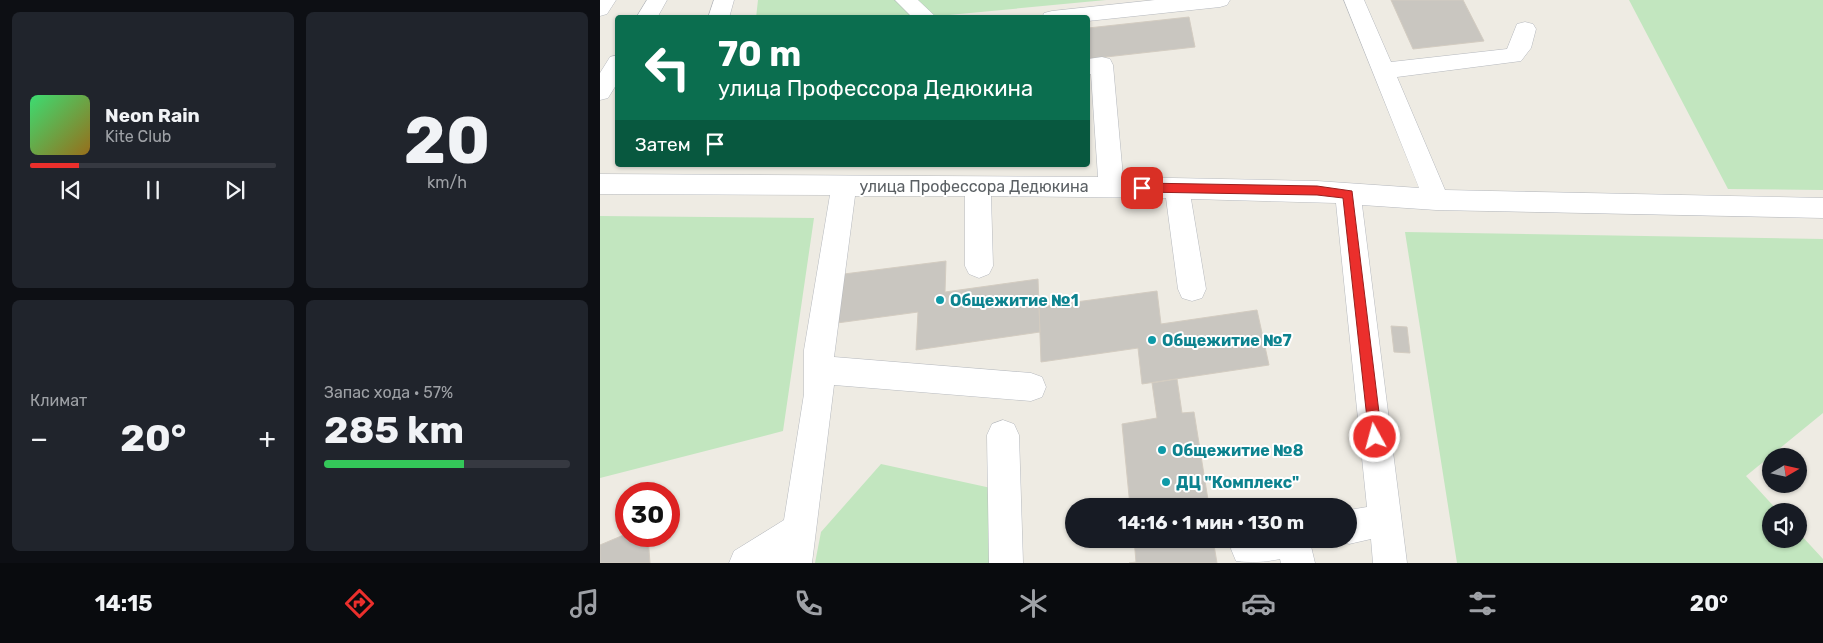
<!DOCTYPE html>
<html lang="ru">
<meta charset="utf-8">
<style>
body{margin:0;font-family:Rubik,sans-serif;background:#20242c;color:#f1f3f6;height:100vh;display:flex;flex-direction:column;font-size:19px;white-space:nowrap}
*{box-sizing:border-box;margin:0}
p{font-size:16px;color:#9ea1a6}
.icon{flex:none;width:28px;height:28px;fill:none;stroke:currentColor;stroke-width:2;stroke-linecap:round;stroke-linejoin:round}
.map{position:relative;flex:1;overflow:hidden}
.details{display:flex;flex-direction:column;gap:12px;padding:12px;background:#0d0f14;width:600px}
.details>*{flex:none}
.banner{position:absolute;left:15px;top:15px;width:475px;height:152px;border-radius:5px;box-shadow:0 1px 4px #0004;background:#0b6e4f;color:#fff;overflow:hidden}
.needle{width:32px;rotate:81deg}
.tools{position:absolute;left:1162px;top:448px;display:grid;gap:10px}
.tools a{display:grid;place-items:center;width:45px;height:45px;border-radius:50%;background:#171b24;box-shadow:0 1px 4px #0004;font-size:25px}
.speed{position:absolute;left:15px;top:482px;display:flex;gap:10px;font-size:25px;font-weight:700;text-align:center}
.speed>*{display:grid;place-content:center;width:65px;height:65px;border-radius:50%;background:#171b24;box-shadow:0 1px 4px #0004;line-height:1}
.speed .limit{border:8px solid #d22;background:#fff;color:#111}
.pin{position:absolute;display:grid;place-items:center;width:42px;height:42px;color:#fff;margin:-21px;border-radius:10px;box-shadow:0 2px 8px #0006}
.me{position:absolute;width:55px;margin:-28px;rotate:353deg;stroke-linejoin:round;filter:drop-shadow(0 0 4px #0008)}
.turn{display:flex;align-items:center;gap:18px;height:105px;padding:0 20px;font-size:22px}
.turn .icon{width:65px;height:65px;stroke-width:2.5}
.turn b{display:block;font-size:35px;line-height:42px}
.then{display:flex;align-items:center;height:48px;padding:0 20px;background:#0003;gap:10px;font-size:19px}
.big{font-size:38px;font-weight:700;line-height:1.1}
.details .tile{flex:1;display:flex;flex-direction:column;justify-content:center;gap:8px;min-width:0;padding:0 18px;border-radius:8px;background:#20242c}
.details .dial{align-items:center;gap:0}
.dial b{font-size:65px;line-height:1}
.song{display:flex;align-items:center;gap:15px}
.cover{width:60px;height:60px;border-radius:8px;background:linear-gradient(135deg,hsl(140 70% 55%),hsl(40 70% 35%))}
.played{height:5px;border-radius:2px;background:linear-gradient(90deg,#eb2f2c 20%,#363941 20%)}
.keys{display:flex;justify-content:space-around;direction:ltr}
.heat{display:flex;justify-content:space-between;align-items:center;font-size:28px;direction:ltr}
.charge{height:8px;border-radius:4px;background:linear-gradient(90deg,#34c759 57%,#363941 0)}
.details .tiles{flex:1;display:grid;gap:12px;grid-template-columns:repeat(2,1fr)}
.trip{position:absolute;left:465px;top:498px;width:292px;height:50px;border-radius:25px;background:#171b24;box-shadow:0 1px 4px #0004;font-weight:700;line-height:50px;text-align:center}
.tab-bar{display:flex;height:80px;justify-content:space-around;align-items:center;background:#090b0e;color:#9ea1a6}
.tab-bar .icon{width:35px;height:35px}
.tab-bar .selected{color:#eb2f2c}
.tab-bar b{font-size:22px;color:#f1f3f6}
main{display:flex;flex:1;min-height:0}
.map>svg:first-child{display:block}
.green{fill:#c2e6bf}
.building{fill:#c9c6c0;stroke:#d3ccc1}
.lines{fill:none;stroke-linecap:round;stroke-linejoin:round}
.minor-casing{stroke:#b6b9be;stroke-width:1}
.minor{fill:#fff;fill-rule:evenodd}
.route{fill:#eb2f2c;stroke:#991f1d}
.culture-dot{fill:#0f9aa8;stroke:#fff;stroke-width:2}
.labels{text-anchor:middle;dominant-baseline:central;stroke-width:4;stroke-linejoin:round;paint-order:stroke}
.street-label{font-size:16px;fill:#5b6064;stroke:#fff}
.culture-label{font-size:16px;font-weight:bold;fill:#0d838f;stroke:#fff;text-anchor:start}
</style>
<main>
<section class="details">
<div class="tiles">
<div class="tile">
<div class="song"><i class="cover"></i><div><b>Neon Rain</b><p>Kite Club</p></div></div>
<div class="played"></div>
<div class="keys"><svg class="icon" aria-label="previous" viewBox="0 0 24 24"><path d="M18 5L8 12l10 7zM5 5v14"/></svg><svg class="icon" aria-label="pause" viewBox="0 0 24 24"><path d="M8 5v14M16 5v14"/></svg><svg class="icon" aria-label="next" viewBox="0 0 24 24"><path d="M6 5l10 7-10 7zM19 5v14"/></svg></div>
</div>
<div class="tile dial"><b>20</b><p>km/h</p></div>
<div class="tile"><p>Климат</p>
<div class="heat"><a>−</a><b class="big">20°</b><a>+</a></div>
</div>
<div class="tile"><p>Запас хода · 57%</p><b class="big">285 km</b><div class="charge"></div></div>
</div>
</section>
<div class="map">
<svg width="1223" height="563" viewBox="0 0 1223 563">
<rect width="100%" height="100%" fill="#eeebe3"/>
<path class="green" d="M 158,0 L 506,0 L 338,16 L 337,17 L 156,18 Z
M 1029,0 L 1223,0 L 1223,190 L 1128,189 Z
M 0,216 L 214,218 L 183,431 L 0,478 Z
M 805,232 L 1223,239 L 1223,413 L 1146,476 L 1178,511 L 1171,511 L 1171,539 L 1199,539 L 1199,533 L 1223,559 L 1223,563 L 857,563 Z
M 281,464 L 391,488 L 392,563 L 215,563 L 221,532 Z"/>
<path class="building" d="M 791,0 L 863,0 L 884,41 L 813,49 Z
M 589,17 L 595,47 L 488,59 L 488,28 Z
M 346,261 L 345,292 L 438,279 L 440,332 L 316,350 L 318,312 L 237,323 L 244,274 Z
M 557,291 L 561,324 L 657,310 L 669,365 L 542,384 L 538,348 L 441,362 L 439,307 Z
M 791,326 L 807,327 L 810,353 L 794,352 Z
M 577,379 L 582,413 L 594,412 L 609,506 L 530,506 L 522,424 L 557,418 L 552,383 Z
M 26,534 L 26,536 L 48,536 L 50,563 L 0,563 L 0,545 Z
M 534,539 L 613,539 L 617,563 L 529,563 L 536,562 Z"/>
<g class="lines">
<g class="minor-casing">
<path id="minor" d="M 0,0 L 16,0 L 7,14 L 0,16 Z
M 47,0 L 67,0 L 57,18 L 36,18 Z
M 114,0 L 134,0 L 129,18 L 108,18 Z
M 295,0 L 318,0 L 337,18 L 313,18 Z
M 555,0 L 630,0 L 627,5 L 620,7 L 488,21 L 488,18 L 442,18 L 444,13 L 452,11 Z
M 744,0 L 764,0 L 791,62 L 907,49 L 917,24 L 925,22 L 933,24 L 936,29 L 931,48 L 921,61 L 797,77 L 845,190 L 1223,198 L 1223,218 L 836,210 L 762,205 L 807,563 L 773,563 L 771,539 L 749,544 L 737,539 L 749,539 L 749,510 L 767,507 L 736,203 L 591,199 L 606,289 L 602,298 L 592,301 L 582,298 L 578,289 L 566,198 L 391,196 L 393,266 L 389,274 L 379,278 L 369,274 L 365,266 L 365,196 L 255,196 L 234,357 L 431,373 L 442,377 L 446,387 L 442,397 L 431,401 L 234,385 L 212,563 L 129,563 L 134,551 L 184,520 L 204,394 L 204,350 L 230,195 L 0,194 L 0,174 L 498,177 L 491,74 L 488,75 L 488,59 L 502,57 L 510,59 L 513,65 L 523,177 L 717,181 L 819,188 Z
M 18,55 L 18,82 L 8,98 L 0,100 L 0,73 L 10,57 Z
M 403,420 L 414,424 L 419,435 L 423,563 L 389,563 L 387,435 L 392,424 Z
M 635,539 L 712,539 L 710,542 L 715,563 L 681,563 L 680,559 C 666,562 650,563 636,561 L 631,549 Z"/>
</g>
<use href="#minor" class="minor"/>
</g>
<path class="route" d="M 542,183 L 717,186 L 752,191 L 782,437 L 780,441 L 775,443 L 771,441 L 769,437 L 743,198 L 717,195 L 542,192 L 537,188 Z"/>
<g class="culture-dot">
<circle cx="340" cy="300" r="5"/>
<circle cx="552" cy="340" r="5"/>
<circle cx="562" cy="450" r="5"/>
<circle cx="566" cy="482" r="5"/>
</g>
<g class="labels">
<g class="street-label">
<text x="374" y="186">улица Профессора Дедюкина</text>
</g>
<g class="culture-label">
<text x="350" y="300">Общежитие №1</text>
<text x="562" y="340">Общежитие №7</text>
<text x="572" y="450">Общежитие №8</text>
<text x="576" y="482">ДЦ "Комплекс"</text>
</g>
</g>
</svg>
<div class="tools">
<a><svg class="needle" viewBox="-14 -14 28 28"><path d="M0-13l5 13h-10z" fill="#e53935"/><path d="M0 13l5-13h-10z" fill="#9ea1a6"/></svg></a>
<a><svg class="icon" aria-label="sound" viewBox="0 0 24 24"><path d="M4 9h4l5-4v14l-5-4H4zM17 9q2 3 0 6"/></svg></a>
</div>
<div class="speed"><div class="limit">30</div></div>
<div class="pin" style="left:542px;top:188px;background:#d93025"><svg class="icon" aria-label="arrive" viewBox="0 0 24 24"><path d="M6 21V4h12l-3 4 3 4H6"/></svg></div>
<svg class="me" style="left:775px;top:437px" viewBox="-20 -20 40 40"><circle r="17" fill="#eb2f2c" stroke="#fff" stroke-width="3"/><path d="M0-11L8 9 0 5-8 9z" fill="#fff"/></svg>
<div class="trip">14:16 · 1 мин · 130 m</div>
<div class="banner">
<div class="turn"><svg class="icon" aria-label="left" viewBox="0 0 24 24"><path d="M17 20v-9H6M10 6l-5 5 5 5"/></svg><div><b>70 m</b>улица Профессора Дедюкина</div></div>
<div class="then">Затем<svg class="icon" aria-label="arrive" viewBox="0 0 24 24"><path d="M6 21V4h12l-3 4 3 4H6"/></svg></div>
</div>
</div>
</main>
<nav class="tab-bar">
<b>14:15</b>
<svg class="icon selected" aria-label="directions" viewBox="0 0 24 24"><path d="M12 3l9 9-9 9-9-9zM9 14v-3h6M13 9l2 2-2 2"/></svg>
<svg class="icon" aria-label="music" viewBox="0 0 24 24"><path d="M9 18V5l10-2v13"/><circle cx="6" cy="18" r="3"/><circle cx="16" cy="16" r="3"/></svg>
<svg class="icon" aria-label="phone" viewBox="0 0 24 24"><path d="M5 4h4l2 5-3 2q2 4 5 5l2-3 5 2v4C11 20 4 13 5 4z"/></svg>
<svg class="icon" aria-label="climate" viewBox="0 0 24 24"><path d="M12 3v18M4 7l16 10M4 17L20 7"/></svg>
<svg class="icon" aria-label="car" viewBox="0 0 24 24"><path d="M5 17H2v-5l4-1 3-4h7l3 4 3 1v5h-3M9 17h6M6 11h13"/><circle cx="7" cy="17" r="2"/><circle cx="17" cy="17" r="2"/></svg>
<svg class="icon" aria-label="filters" viewBox="0 0 24 24"><path d="M4 7h16M4 17h16"/><circle cx="9" cy="7" r="2"/><circle cx="15" cy="17" r="2"/></svg>
<b>20°</b>
</nav>
